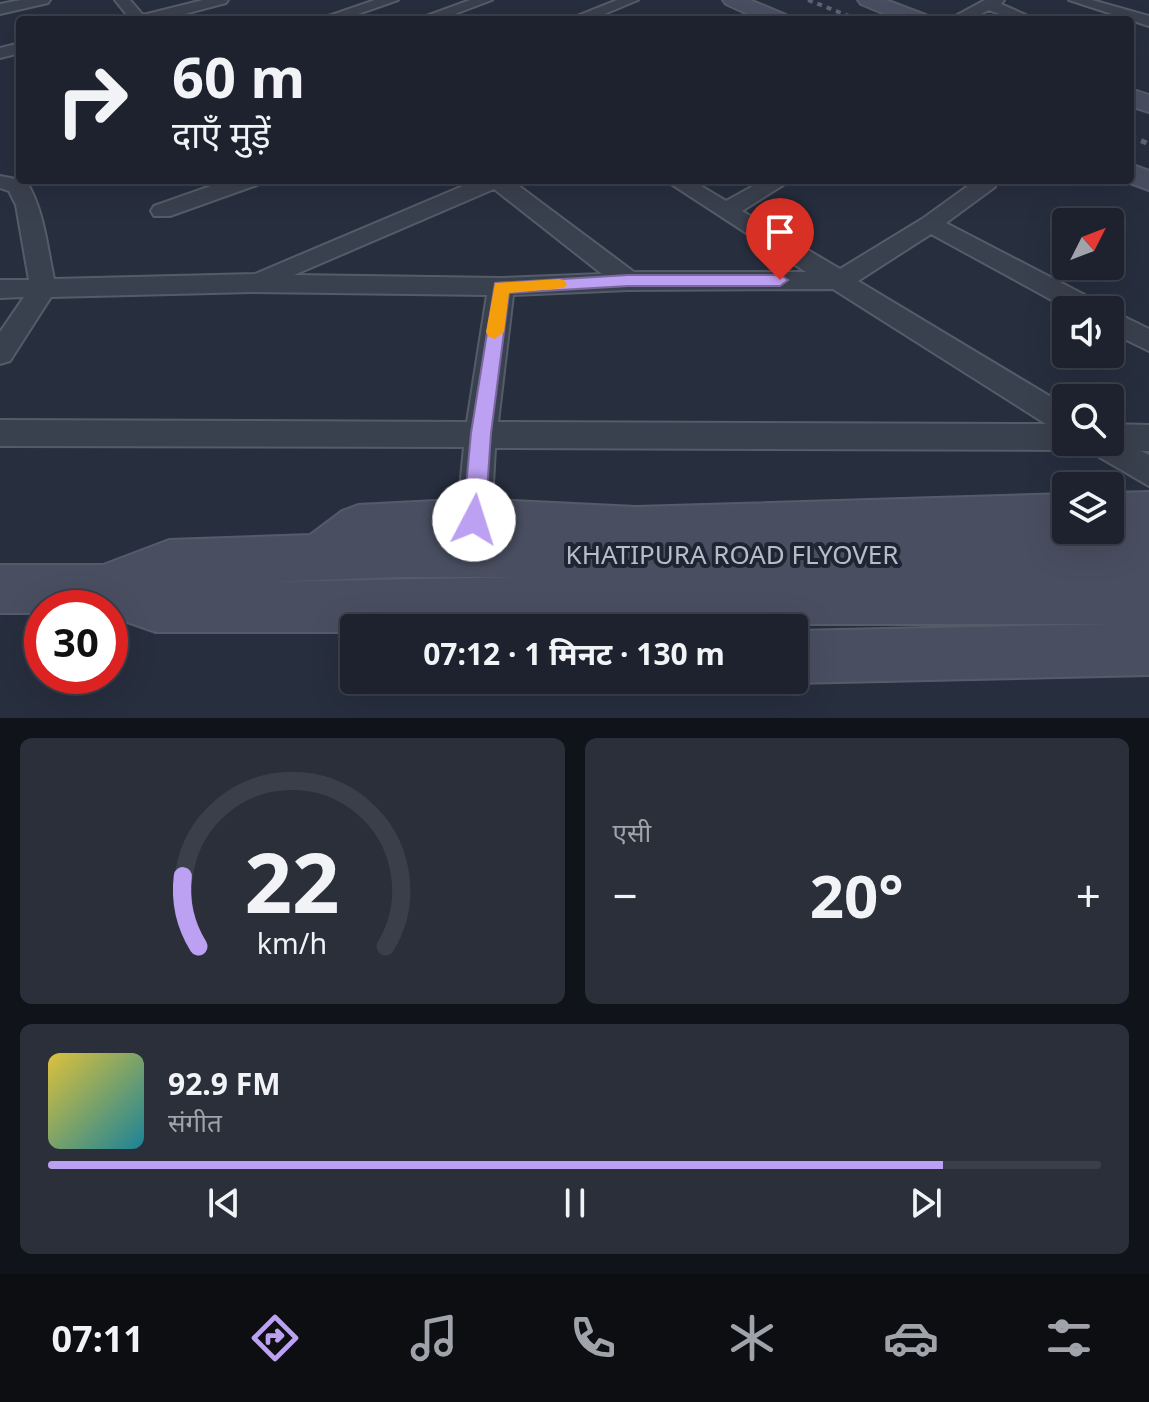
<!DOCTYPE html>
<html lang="hi">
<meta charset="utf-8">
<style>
body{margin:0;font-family:"Noto Sans","Noto Sans Devanagari",sans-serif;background:#2a2f3a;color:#f1f3f6;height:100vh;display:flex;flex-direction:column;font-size:30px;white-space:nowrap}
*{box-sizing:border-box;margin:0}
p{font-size:26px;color:#a0a4aa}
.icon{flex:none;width:44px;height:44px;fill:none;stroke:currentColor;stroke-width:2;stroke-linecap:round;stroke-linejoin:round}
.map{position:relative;height:718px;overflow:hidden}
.details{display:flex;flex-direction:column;gap:20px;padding:20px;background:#101319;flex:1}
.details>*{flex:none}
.banner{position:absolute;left:16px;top:16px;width:1118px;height:168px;border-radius:8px;box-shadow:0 8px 32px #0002,0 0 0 2px #3b3f4a;background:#1d222e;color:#f1f3f6;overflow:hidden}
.needle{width:52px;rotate:48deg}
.buttons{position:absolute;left:1052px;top:208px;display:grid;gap:16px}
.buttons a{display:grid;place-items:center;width:72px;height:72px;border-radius:8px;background:#1d222e;box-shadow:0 8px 32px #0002,0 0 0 2px #3b3f4a;font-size:40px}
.speed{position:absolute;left:24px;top:590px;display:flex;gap:16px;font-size:40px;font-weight:700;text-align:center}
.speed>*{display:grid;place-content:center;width:104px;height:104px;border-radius:50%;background:#1d222e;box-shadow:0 8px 32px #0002,0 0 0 2px #3b3f4a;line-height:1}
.speed .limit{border:12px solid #d22;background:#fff;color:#111}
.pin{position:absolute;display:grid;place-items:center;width:68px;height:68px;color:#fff;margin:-82px -34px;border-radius:50% 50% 50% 0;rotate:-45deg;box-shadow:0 0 8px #0007}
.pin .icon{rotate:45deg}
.me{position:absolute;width:88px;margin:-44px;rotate:5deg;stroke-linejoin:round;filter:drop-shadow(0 0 6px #0008)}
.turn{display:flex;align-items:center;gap:28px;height:168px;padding:0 24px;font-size:36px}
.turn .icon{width:104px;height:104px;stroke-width:2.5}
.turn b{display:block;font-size:56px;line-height:68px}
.big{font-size:60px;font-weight:700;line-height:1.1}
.details .tile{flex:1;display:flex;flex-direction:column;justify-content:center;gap:12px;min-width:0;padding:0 28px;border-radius:12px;background:#2a2f3a}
.details .dial{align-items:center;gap:0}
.dial svg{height:208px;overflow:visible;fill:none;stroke:#3b3f4a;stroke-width:7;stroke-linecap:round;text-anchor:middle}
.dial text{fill:#f1f3f6;stroke:none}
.song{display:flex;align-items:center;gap:24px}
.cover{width:96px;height:96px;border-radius:12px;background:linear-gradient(135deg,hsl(50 70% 55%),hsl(190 70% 35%))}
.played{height:8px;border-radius:4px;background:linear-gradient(90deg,#bca0f2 85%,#3b3f4a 85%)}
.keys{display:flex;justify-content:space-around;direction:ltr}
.heat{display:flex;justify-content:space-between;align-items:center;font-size:44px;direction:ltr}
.details .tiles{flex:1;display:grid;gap:20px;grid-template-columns:1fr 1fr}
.tile:last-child{grid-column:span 2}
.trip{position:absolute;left:340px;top:614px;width:468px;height:80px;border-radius:8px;background:#1d222e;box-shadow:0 8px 32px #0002,0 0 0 2px #3b3f4a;font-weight:700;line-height:80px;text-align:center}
.menu{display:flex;height:128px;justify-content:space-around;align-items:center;background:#0c0e12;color:#a0a4aa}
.menu .icon{width:56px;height:56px}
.menu .current{color:#bca0f2}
.menu b{font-size:36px;color:#f1f3f6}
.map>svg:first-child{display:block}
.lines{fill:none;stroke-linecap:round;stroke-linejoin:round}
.street-casing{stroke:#555c69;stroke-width:4}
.secondary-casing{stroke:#555c69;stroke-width:4}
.street{fill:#3a414e;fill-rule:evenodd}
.secondary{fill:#494f61;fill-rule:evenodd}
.rail-far1{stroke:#5d6475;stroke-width:4;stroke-dasharray:5 5;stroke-linecap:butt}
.rail{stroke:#5d6475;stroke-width:5;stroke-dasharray:6 6;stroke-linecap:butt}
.route{fill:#bca0f2;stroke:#7a689d;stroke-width:2}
.slow{fill:#f59e0b}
.labels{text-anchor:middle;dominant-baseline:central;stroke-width:8;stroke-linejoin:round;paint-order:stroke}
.near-street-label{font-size:26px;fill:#b7bcc9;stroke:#1f2633}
</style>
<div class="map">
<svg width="1149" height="718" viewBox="0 0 1149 718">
<rect width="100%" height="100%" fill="#272e3e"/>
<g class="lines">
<g class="street-casing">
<path id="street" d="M 21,0 L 50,0 L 48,3 L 0,14 L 0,4 Z
M 115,0 L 130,0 L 143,15 L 203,0 L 228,0 L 226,3 L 162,20 L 131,20 Z
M 375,0 L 398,0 L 341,20 L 317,20 Z
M 470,0 L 492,0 L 439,20 L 421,18 Z
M 617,0 L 638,0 L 590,20 L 567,20 Z
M 985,0 L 1004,0 L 1001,4 L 1037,20 L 1015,20 L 989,10 L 968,20 L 948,20 Z
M 1069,0 L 1092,0 L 1149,16 L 1149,26 Z
M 761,8 L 766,10 L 766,16 L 756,20 L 734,20 Z
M 20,43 L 20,53 L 0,58 L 0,48 Z
M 0,176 L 26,181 C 44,209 47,247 54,279 L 255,274 L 477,180 L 511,180 L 634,272 L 806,272 L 665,180 L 691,180 L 726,201 L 764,180 L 791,180 L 742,211 L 840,269 L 922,219 L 976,180 L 996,180 L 995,187 L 946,223 L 1100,303 L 1104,310 L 1070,310 L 931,234 L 858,281 L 1066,406 L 1066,442 L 1079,442 L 1077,446 L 1066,450 L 495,448 L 491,520 L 486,531 L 474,535 L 462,531 L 457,520 L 464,447 L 0,446 L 0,420 L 467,422 L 487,295 L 253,292 L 51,297 L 10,361 L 0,364 L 0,332 L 24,297 L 0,298 L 0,280 L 29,280 L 16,205 L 9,191 L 0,188 ZM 494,189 L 602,274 L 501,278 L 294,275 ZM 833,289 L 1046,424 L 498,422 L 513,295 L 628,290 Z
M 228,180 L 260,180 L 257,185 L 170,216 L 154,216 L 151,211 L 154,206 Z
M 1110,310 L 1149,329 L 1149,351 L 1110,332 Z
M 1110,424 L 1149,425 L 1149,451 L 1141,451 L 1149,455 L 1149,486 L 1089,451 L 1084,442 L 1110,442 Z"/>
</g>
<g class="secondary-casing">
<path id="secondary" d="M 723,0 L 750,0 L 786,15 L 789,20 L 761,20 L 726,4 Z
M 858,0 L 886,0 L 926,15 L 929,20 L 899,20 L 861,4 Z
M 1130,89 L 1149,95 L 1149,112 L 1130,106 Z
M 1130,164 L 1149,171 L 1149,190 L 1122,180 L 1130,180 Z
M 1149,492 L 1149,675 L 794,683 L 786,680 L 794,680 L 794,631 L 1112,624 L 591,624 L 354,628 L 354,632 L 156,632 L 110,616 L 110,608 L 42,608 L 42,613 L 0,613 L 0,565 L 103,565 L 169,540 L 310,535 L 342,511 L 358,505 L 474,499 L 636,507 L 1066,494 L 1066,530 L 1101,531 L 1098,530 L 1110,530 L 1110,493 ZM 400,577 L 525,577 L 267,582 Z"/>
</g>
<use href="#street" class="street"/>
<use href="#secondary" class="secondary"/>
<path class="rail-far1" d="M 808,0 L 859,20"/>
<path class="rail" d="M 1130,136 L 1149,144"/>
</g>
<path class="route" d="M 628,275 L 780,275 L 788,280 L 780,286 L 628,286 L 509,293 L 491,433 L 485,520 L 481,528 L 474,530 L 466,528 L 463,520 L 471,433 L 495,283 Z"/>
<path class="slow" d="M 559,279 L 564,280 L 567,284 L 564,288 L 509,293 L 504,332 L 495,339 L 489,337 L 486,332 L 495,283 Z"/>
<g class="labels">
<g class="near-street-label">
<text x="732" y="554">KHATIPURA ROAD FLYOVER</text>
</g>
</g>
</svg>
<div class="buttons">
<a><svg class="needle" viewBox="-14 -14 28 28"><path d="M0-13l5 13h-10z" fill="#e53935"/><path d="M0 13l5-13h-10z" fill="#a0a4aa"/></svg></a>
<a><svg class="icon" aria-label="sound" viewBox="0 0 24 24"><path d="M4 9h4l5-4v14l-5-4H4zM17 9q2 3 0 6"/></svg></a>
<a><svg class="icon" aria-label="search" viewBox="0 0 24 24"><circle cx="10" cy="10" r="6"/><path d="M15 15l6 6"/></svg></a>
<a><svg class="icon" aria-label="layers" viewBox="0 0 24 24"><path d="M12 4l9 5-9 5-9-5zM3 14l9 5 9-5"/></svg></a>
</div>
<div class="speed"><div class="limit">30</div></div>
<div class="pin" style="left:780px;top:280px;background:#d93025"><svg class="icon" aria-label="arrive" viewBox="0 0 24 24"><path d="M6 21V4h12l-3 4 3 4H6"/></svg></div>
<svg class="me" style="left:474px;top:520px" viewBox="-20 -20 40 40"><circle r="19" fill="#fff"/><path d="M0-13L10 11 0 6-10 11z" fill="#bca0f2"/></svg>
<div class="trip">07:12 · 1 मिनट · 130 m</div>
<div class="banner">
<div class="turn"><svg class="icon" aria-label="right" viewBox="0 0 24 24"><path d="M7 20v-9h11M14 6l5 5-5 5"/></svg><div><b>60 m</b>दाएँ मुड़ें</div></div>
</div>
</div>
<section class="details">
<div class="tiles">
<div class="tile dial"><svg viewBox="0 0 100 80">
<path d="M14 69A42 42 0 1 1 86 69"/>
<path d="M14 69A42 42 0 0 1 8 42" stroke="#bca0f2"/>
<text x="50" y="56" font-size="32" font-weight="700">22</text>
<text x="50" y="72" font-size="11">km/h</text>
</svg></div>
<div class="tile"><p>एसी</p>
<div class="heat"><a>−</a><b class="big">20°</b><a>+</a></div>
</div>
<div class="tile">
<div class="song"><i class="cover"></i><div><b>92.9 FM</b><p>संगीत</p></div></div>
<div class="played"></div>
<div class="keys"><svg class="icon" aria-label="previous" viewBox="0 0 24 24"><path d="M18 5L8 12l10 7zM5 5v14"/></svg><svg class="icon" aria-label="pause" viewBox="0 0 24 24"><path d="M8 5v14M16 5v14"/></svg><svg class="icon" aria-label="next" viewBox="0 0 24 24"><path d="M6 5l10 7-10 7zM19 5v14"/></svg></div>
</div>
</div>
</section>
<nav class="menu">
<b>07:11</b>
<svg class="icon current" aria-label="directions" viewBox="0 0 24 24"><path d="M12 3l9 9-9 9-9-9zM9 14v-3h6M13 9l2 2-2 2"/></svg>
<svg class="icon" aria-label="music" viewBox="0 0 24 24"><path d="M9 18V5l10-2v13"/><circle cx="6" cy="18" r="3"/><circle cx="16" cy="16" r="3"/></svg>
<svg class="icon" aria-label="phone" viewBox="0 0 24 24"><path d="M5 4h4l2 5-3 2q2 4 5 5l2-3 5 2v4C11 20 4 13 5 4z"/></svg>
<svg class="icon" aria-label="climate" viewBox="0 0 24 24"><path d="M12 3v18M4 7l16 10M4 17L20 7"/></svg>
<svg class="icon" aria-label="car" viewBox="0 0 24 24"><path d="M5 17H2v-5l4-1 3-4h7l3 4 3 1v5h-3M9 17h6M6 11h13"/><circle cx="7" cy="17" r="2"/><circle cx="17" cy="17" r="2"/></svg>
<svg class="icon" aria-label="filters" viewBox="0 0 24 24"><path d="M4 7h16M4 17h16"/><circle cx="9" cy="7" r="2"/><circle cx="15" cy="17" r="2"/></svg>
</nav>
